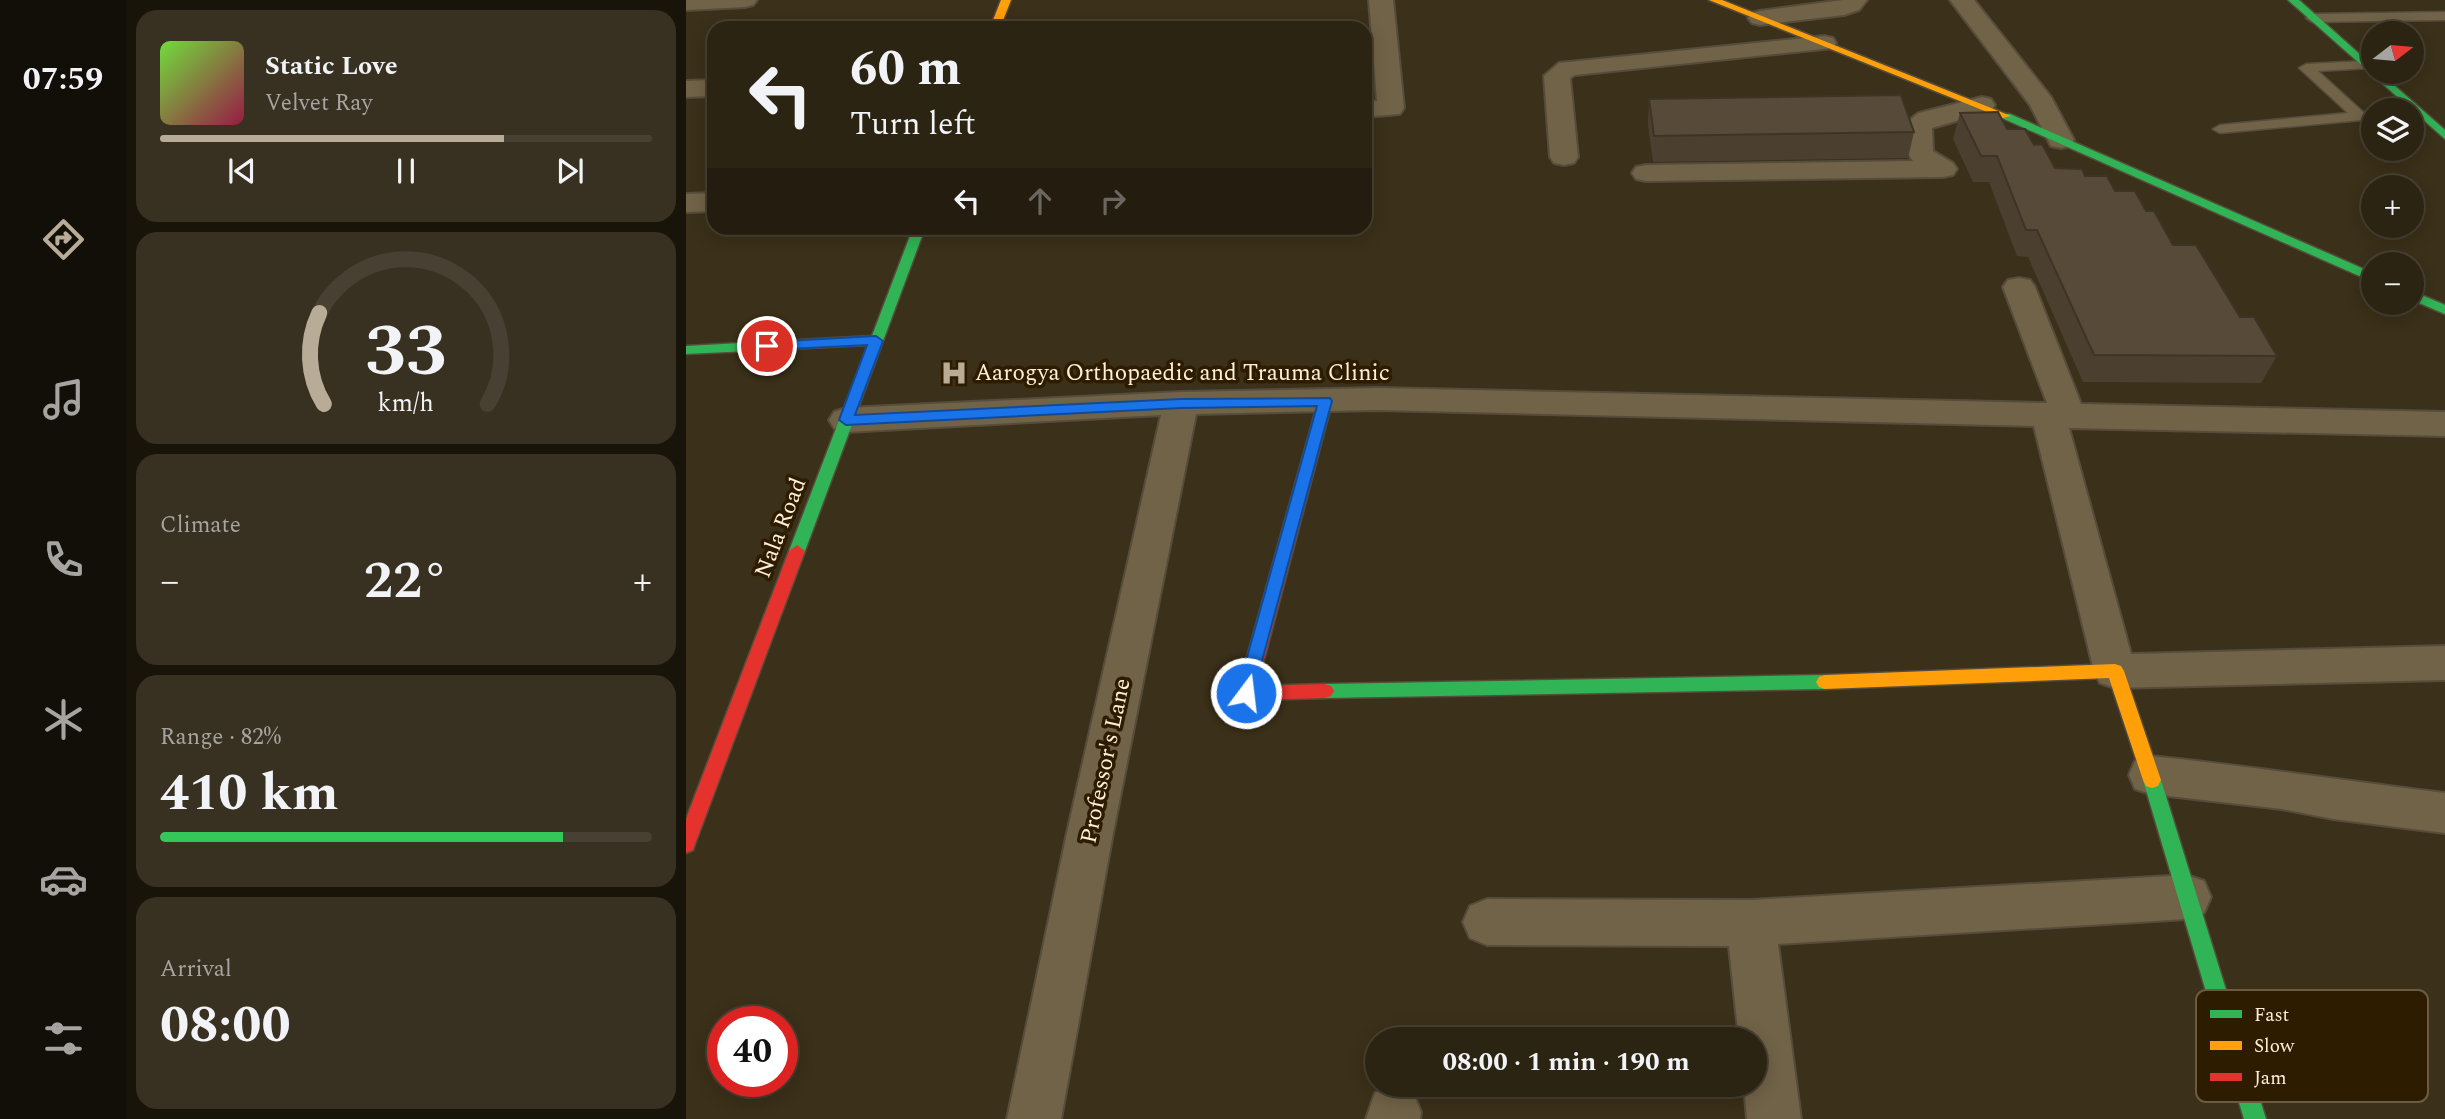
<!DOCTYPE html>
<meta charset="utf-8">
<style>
body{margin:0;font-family:Spectral,serif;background:#383021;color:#f1f3f6;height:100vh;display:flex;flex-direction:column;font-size:26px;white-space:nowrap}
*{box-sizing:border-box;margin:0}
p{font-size:23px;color:#a6a4a0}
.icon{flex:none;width:38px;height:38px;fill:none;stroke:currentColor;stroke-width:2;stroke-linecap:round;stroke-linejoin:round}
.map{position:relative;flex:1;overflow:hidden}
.panel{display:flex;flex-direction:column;gap:10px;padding:10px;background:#18140a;width:560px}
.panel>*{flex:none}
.banner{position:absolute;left:21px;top:21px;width:665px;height:214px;border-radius:21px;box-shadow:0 4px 18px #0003,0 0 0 2px #484133;background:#2c2413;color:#f1f3f6;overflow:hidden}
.needle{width:46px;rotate:74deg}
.tools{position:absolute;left:1675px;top:21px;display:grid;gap:14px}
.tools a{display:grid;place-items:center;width:63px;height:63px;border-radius:50%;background:#2c2413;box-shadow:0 4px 18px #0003,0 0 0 2px #484133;font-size:35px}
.speed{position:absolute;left:21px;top:1006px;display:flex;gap:14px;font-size:35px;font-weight:700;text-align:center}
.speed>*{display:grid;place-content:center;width:91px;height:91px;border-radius:50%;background:#2c2413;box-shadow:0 4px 18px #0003,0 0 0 2px #484133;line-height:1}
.speed .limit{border:10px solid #d22;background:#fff;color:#111}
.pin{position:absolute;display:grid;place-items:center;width:60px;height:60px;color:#fff;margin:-30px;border:4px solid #fff;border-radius:50%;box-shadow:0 2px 7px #0007}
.me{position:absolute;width:77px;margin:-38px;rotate:15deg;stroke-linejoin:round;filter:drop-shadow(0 0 5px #0008)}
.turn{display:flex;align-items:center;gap:24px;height:147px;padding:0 28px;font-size:32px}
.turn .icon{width:91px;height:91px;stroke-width:2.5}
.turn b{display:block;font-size:49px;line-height:60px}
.lanes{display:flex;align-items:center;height:66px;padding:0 28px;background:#0003;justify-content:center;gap:35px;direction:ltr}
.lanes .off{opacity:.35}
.big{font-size:52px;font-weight:700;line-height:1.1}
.panel .card{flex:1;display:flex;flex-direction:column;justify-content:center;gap:10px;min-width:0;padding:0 24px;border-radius:21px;background:#383021}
.panel .dial{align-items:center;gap:0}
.dial svg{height:182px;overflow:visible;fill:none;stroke:#484133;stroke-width:7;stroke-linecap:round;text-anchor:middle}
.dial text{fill:#f1f3f6;stroke:none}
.song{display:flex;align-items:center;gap:21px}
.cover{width:84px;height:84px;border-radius:10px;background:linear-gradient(135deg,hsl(100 70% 55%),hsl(340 70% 35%))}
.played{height:7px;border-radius:4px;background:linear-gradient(90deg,#b9ac96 70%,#484133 70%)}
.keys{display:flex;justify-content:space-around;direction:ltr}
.heat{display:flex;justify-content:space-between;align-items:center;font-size:38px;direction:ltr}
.charge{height:10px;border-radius:5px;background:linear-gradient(90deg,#34c759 82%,#484133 0)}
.trip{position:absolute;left:679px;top:1027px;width:402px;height:70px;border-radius:35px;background:#2c2413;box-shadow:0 4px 18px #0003,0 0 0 2px #484133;font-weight:700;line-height:70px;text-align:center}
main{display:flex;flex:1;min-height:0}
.dock{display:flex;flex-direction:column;width:126px;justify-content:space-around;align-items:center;background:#120e08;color:#a6a4a0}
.dock .icon{width:49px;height:49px}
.dock .active{color:#b9ac96}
.dock b{font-size:32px;color:#f1f3f6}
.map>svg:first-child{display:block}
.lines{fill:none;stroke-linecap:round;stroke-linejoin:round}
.lane-casing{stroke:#554c3c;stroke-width:3}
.street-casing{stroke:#554c3c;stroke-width:4}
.fast-casing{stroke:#554c3c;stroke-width:3}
.slow-casing{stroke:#554c3c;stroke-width:3}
.jam-casing{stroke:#554c3c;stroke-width:3}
.lane{fill:#716347;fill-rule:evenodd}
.street{fill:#716347;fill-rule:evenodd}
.fast{fill:#30b455;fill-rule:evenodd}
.slow{fill:#ff9f0a;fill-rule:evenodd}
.jam{fill:#e5322d;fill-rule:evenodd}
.wall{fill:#4b4030}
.building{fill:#574a38;stroke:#3d3427;stroke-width:2}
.route{fill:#1a73e8;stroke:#114b97;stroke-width:2}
.labels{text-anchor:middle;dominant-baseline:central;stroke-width:7;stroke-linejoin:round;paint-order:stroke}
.poi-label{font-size:23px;fill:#fdefd9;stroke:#2d1c00;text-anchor:start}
.street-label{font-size:23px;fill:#fdefd9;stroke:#2d1c00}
.key{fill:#2d1c00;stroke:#6b5b41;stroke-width:2}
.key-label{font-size:19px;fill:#fdefd9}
</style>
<main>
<nav class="dock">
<b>07:59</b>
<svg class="icon active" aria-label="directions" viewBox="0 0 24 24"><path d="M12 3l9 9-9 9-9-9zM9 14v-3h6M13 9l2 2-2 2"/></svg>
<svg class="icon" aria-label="music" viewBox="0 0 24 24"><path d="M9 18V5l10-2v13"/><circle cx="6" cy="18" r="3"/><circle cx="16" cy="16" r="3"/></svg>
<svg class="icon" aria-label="phone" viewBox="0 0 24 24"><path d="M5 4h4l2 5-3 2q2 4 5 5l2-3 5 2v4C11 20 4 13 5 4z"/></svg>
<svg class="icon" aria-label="climate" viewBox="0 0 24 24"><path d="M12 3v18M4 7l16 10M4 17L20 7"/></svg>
<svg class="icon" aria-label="car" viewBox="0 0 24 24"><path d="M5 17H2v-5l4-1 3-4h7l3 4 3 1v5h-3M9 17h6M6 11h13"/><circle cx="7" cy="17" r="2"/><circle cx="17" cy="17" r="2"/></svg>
<svg class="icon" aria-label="filters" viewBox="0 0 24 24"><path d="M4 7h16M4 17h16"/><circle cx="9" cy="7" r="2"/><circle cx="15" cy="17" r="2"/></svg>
</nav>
<section class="panel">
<div class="card">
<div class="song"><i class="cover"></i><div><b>Static Love</b><p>Velvet Ray</p></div></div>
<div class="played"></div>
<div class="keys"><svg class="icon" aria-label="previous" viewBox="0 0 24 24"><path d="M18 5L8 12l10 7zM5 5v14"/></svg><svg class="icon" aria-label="pause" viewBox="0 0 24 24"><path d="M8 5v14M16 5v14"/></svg><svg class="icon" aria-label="next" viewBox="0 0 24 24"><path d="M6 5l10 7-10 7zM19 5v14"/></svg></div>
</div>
<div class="card dial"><svg viewBox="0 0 100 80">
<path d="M14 69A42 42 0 1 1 86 69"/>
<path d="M14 69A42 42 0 0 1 12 29" stroke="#b9ac96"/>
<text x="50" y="56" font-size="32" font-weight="700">33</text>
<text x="50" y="72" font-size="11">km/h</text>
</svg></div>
<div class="card"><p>Climate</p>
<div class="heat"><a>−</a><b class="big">22°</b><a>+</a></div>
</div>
<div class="card"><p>Range · 82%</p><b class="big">410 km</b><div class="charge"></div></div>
<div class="card"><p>Arrival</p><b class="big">08:00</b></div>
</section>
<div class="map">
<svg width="1759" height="1119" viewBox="0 0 1759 1119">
<rect width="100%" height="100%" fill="#3b3019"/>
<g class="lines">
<g class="lane-casing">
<path id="lane" d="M 1759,12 L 1759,20 L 1626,22 L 1620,18 L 1626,14 Z
M 1679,61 L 1686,65 L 1684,68 L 1632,71 L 1677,112 L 1687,111 L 1687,119 L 1534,133 L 1527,129 L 1534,125 L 1662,113 L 1613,68 L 1620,64 Z"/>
</g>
<g class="street-casing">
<path id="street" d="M 0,0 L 71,0 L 67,5 L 59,7 L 0,10 Z
M 683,0 L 707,0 L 718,108 L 714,114 L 679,117 L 679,101 L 691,101 Z
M 1157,0 L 1181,0 L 1173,10 L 1158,15 L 1074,25 L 1066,23 L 1062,18 L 1066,13 L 1074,11 Z
M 1264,0 L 1288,0 L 1365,97 L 1388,140 L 1385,146 L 1375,148 L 1365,146 L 1344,105 Z
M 1138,36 L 1147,38 L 1150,43 L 1147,48 L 889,75 L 884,78 L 892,157 L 888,163 L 878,165 L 868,163 L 864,157 L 858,76 L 873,63 Z
M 28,80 L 28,96 L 0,97 L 0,81 Z
M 1296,97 L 1305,99 L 1309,105 L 1305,111 L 1246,128 L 1247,151 L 1267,163 L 1271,169 L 1267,175 L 1257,177 L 960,181 L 950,179 L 946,173 L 950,167 L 960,165 L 1227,161 C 1215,145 1214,124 1233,113 Z
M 28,193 L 28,211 L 0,212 L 0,194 Z
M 1333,278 L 1344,280 L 1349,287 L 1395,404 L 1759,412 L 1759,436 L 1383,428 L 1445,654 L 1759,646 L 1759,680 L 1429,688 L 1414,683 L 1408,671 L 1348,426 L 692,410 L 510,414 L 427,833 L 375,1119 L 321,1119 L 381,833 L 475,415 L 160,432 L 148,428 L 143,420 L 148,412 L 160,408 L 495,392 L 692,388 L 1361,403 L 1317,287 L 1322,280 Z
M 1465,756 C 1563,766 1661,781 1759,793 L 1759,833 L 1647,819 L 1596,809 L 1465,794 L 1449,789 L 1443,775 L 1449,761 Z
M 1501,875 L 1518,881 L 1525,897 L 1518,913 L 1501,919 L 1092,944 L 1115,1119 L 1061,1119 L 1058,1085 L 1069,1085 L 1069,1040 L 1053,1040 L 1043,946 L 801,945 L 784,938 L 777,922 L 784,906 L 801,899 L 1065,900 Z
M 708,1085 L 727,1093 L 735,1112 L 734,1119 L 680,1119 L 689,1093 Z"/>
</g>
<g class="fast-casing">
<path id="fast" d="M 1602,0 L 1613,0 L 1687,66 L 1687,72 L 1693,72 L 1759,130 L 1759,139 Z
M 1316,114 L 1324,114 L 1687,273 L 1687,282 L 1316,118 Z
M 227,228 L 239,228 L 119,551 L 117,555 L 105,555 L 103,551 L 182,345 L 0,354 L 0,346 L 186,336 Z
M 1726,291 L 1759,305 L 1759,314 L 1726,300 Z
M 1139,675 L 1145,677 L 1148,682 L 1145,687 L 1139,689 L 639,698 L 633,696 L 630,691 L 633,686 L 639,684 Z
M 1466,772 L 1472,774 L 1475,780 L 1580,1119 L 1558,1119 L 1457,780 L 1460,774 Z"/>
</g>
<g class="slow-casing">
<path id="slow" d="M 315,0 L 325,0 L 314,28 L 304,28 Z
M 1023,0 L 1036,0 L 1325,116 L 1316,118 Z
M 1429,664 L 1435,666 L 1438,671 L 1475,780 L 1472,786 L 1466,788 L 1460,786 L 1457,780 L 1423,678 L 1139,689 L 1133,687 L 1130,682 L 1133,677 L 1139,675 Z"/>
</g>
<g class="jam-casing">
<path id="jam" d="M 639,397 L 646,402 L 571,686 L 639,684 L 645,686 L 648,691 L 645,696 L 639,698 L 560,700 L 554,698 L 551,693 L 632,402 Z
M 111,545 L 119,551 L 9,844 L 7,850 L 0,853 L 0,819 L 103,551 Z"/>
</g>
<use href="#lane" class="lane"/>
<use href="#street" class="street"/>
<use href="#fast" class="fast"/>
<use href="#slow" class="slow"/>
<use href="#jam" class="jam"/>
</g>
<path class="wall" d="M 963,99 L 1228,132 L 1222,158 L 967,162 L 962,125 Z
M 1274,113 L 1321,129 L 1348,145 L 1369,168 L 1399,176 L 1429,191 L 1460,211 L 1487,245 L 1591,356 L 1575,383 L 1397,382 L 1342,257 L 1331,256 L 1303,182 L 1287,182 L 1267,139 Z"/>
<path class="building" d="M 1215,95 L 1228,132 L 968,136 L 963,99 Z
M 1312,112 L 1321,129 L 1339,129 L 1348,145 L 1356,144 L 1369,168 L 1396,169 L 1399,176 L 1421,176 L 1429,191 L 1449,191 L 1460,211 L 1468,211 L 1487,245 L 1510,245 L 1554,317 L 1568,317 L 1591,356 L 1408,355 L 1351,230 L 1340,230 L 1311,156 L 1295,156 L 1274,113 Z"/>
<path class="route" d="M 190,336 L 197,341 L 169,415 L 495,399 L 644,398 L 646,401 L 566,698 L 560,700 L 553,698 L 551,693 L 631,406 L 495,408 L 160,425 L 153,420 L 181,345 L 81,350 L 75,346 L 81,342 Z"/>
<defs>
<g id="hospital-bare" transform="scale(2.1)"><path d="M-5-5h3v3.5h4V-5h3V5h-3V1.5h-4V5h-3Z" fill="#b9ac96" stroke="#2d1c00" stroke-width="2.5" paint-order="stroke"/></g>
</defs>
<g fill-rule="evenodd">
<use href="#hospital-bare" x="268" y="373"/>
</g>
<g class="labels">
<g class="poi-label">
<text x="289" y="373">Aarogya Orthopaedic and Trauma Clinic</text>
</g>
<g class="street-label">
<text transform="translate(95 528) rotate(-69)">Nala Road</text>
<text transform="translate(420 761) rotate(-78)">Professor's Lane</text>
</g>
</g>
<rect x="1510" y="990" width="232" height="112" rx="10" class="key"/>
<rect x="1524" y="1010" width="32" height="8" fill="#30b455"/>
<rect x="1524" y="1041" width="32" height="9" fill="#ff9f0a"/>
<rect x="1524" y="1073" width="32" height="8" fill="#e5322d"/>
<g class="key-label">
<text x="1568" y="1021">Fast</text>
<text x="1568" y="1052">Slow</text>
<text x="1568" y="1084">Jam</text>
</g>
</svg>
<div class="tools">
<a><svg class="needle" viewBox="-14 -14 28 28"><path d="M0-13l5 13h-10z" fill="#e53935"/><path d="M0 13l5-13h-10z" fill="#a6a4a0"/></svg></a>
<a><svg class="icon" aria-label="layers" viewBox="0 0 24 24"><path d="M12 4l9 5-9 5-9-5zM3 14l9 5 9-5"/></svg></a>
<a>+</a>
<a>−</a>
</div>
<div class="speed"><div class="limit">40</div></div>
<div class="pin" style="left:81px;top:346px;background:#d93025"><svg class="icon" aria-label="arrive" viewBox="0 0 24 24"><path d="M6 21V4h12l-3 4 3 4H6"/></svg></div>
<svg class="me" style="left:560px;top:693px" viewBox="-20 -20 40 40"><circle r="17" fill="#1a73e8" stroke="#fff" stroke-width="3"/><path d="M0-11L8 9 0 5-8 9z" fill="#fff"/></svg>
<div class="trip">08:00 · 1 min · 190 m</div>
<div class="banner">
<div class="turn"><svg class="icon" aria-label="left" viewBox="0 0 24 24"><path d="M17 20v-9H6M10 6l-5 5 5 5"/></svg><div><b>60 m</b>Turn left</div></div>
<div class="lanes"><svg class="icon" aria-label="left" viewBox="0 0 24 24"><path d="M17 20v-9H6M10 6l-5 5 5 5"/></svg><svg class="icon off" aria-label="ahead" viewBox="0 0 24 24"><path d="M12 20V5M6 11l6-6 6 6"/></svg><svg class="icon off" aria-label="right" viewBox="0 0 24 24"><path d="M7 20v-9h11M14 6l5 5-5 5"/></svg></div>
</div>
</div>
</main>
